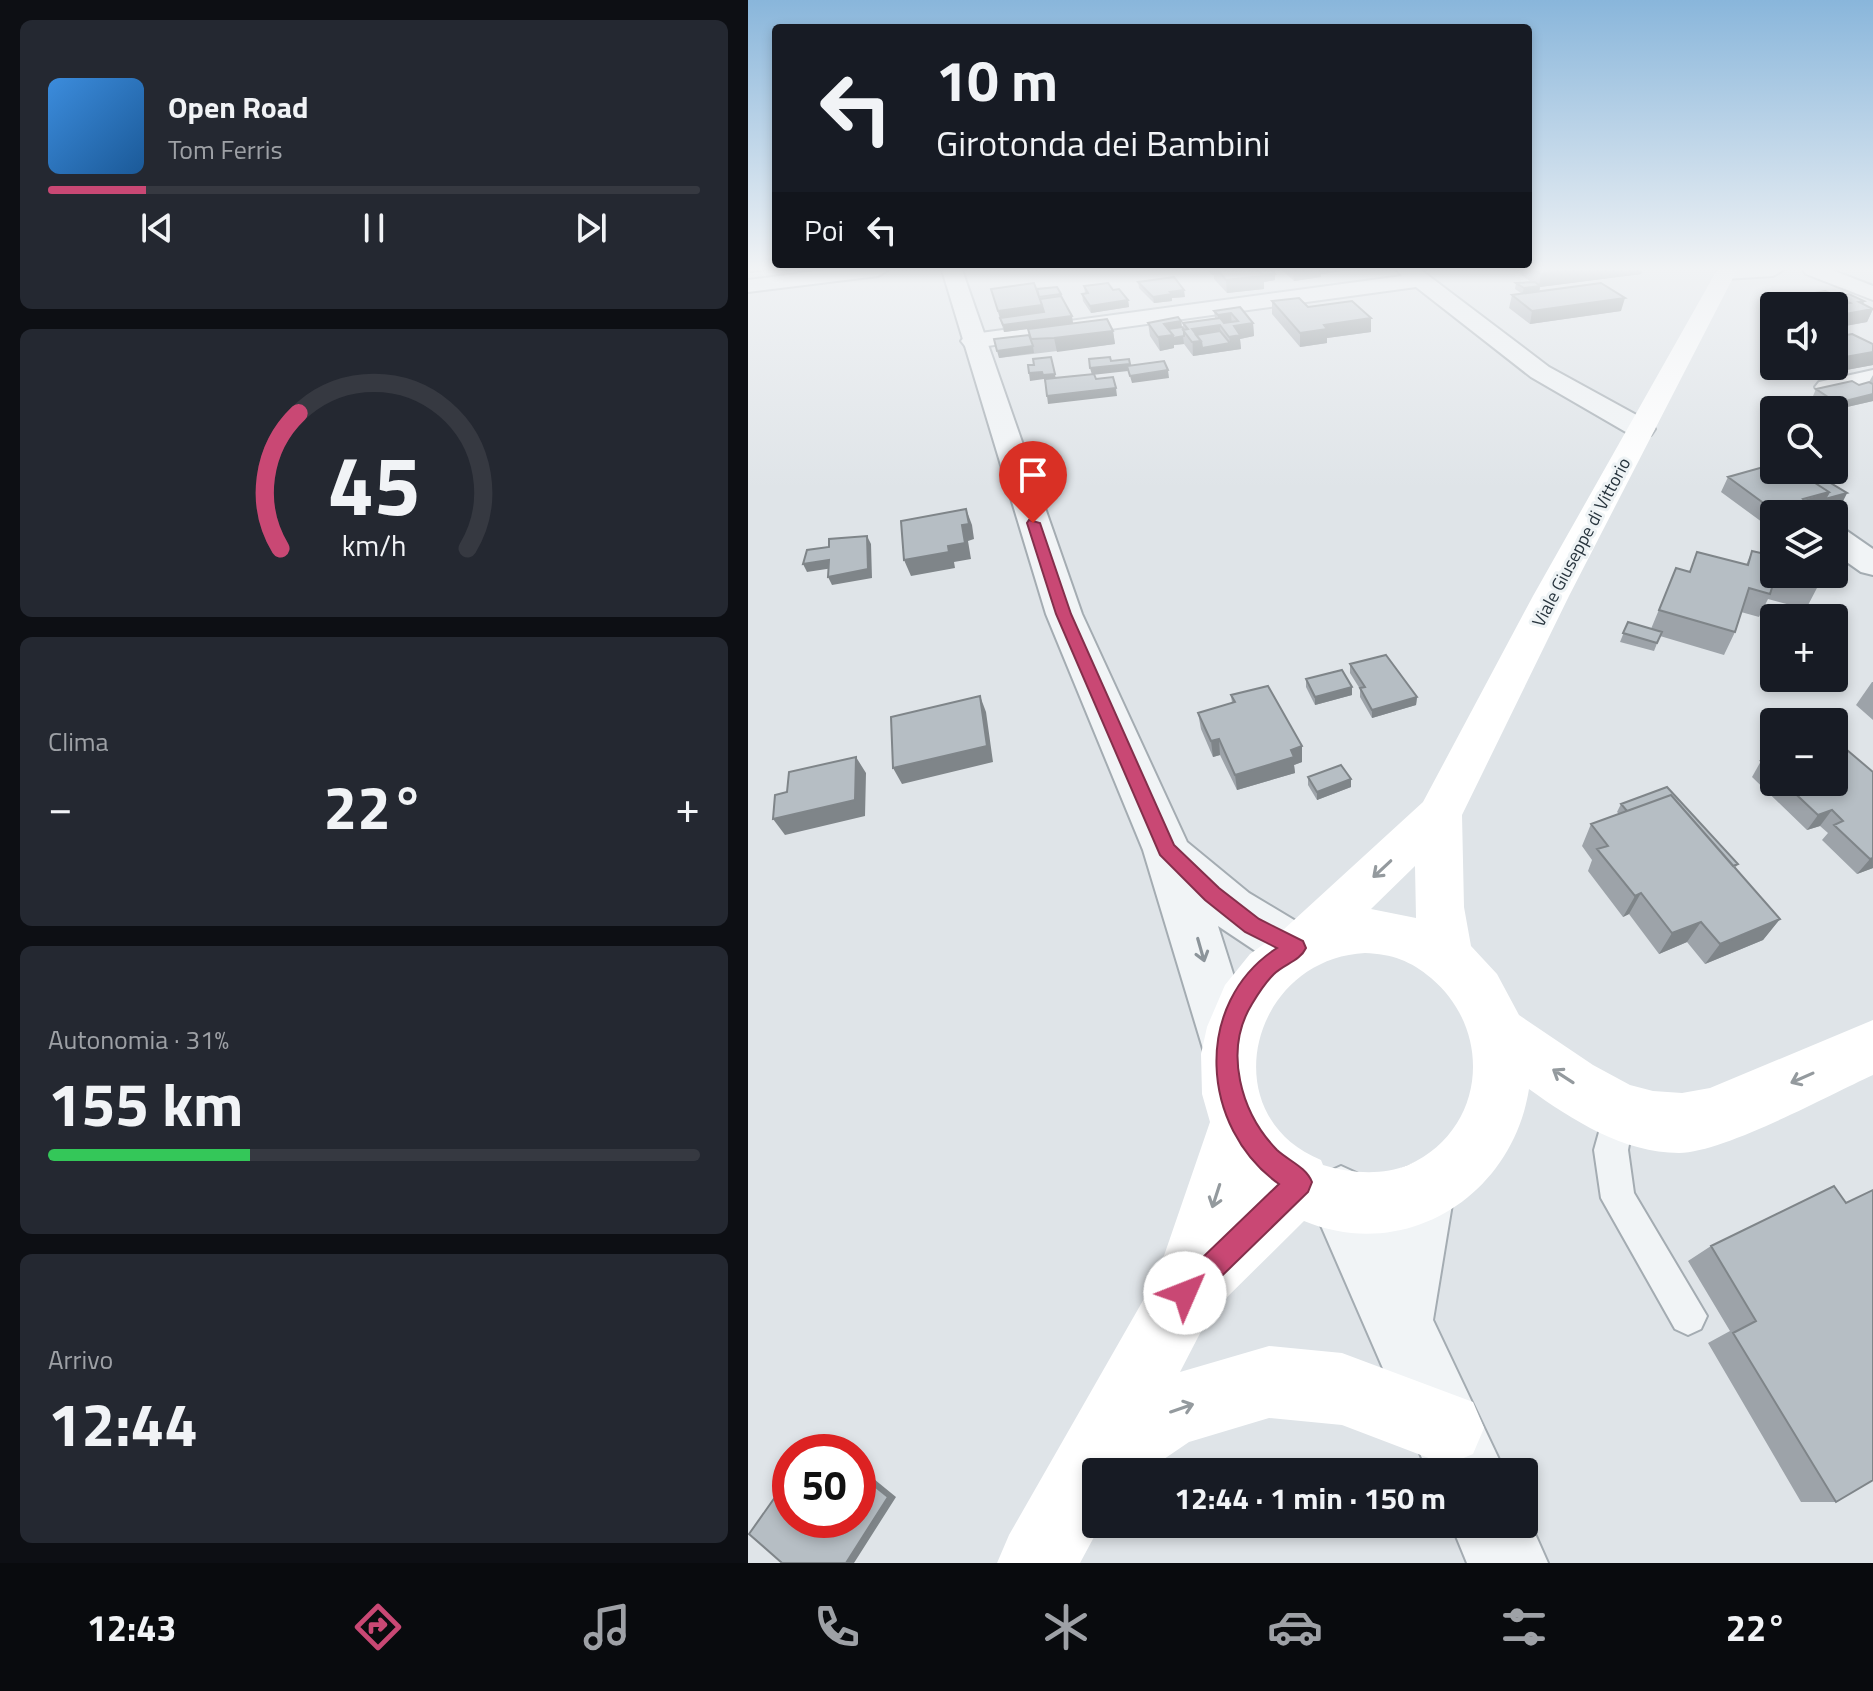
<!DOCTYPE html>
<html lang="it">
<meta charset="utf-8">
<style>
body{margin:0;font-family:"Titillium Web",sans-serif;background:#242831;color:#f1f3f6;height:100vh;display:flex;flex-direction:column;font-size:30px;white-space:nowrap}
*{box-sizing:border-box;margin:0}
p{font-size:26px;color:#9ea1a6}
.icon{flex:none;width:44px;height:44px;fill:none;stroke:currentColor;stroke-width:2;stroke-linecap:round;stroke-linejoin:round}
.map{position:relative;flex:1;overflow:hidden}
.side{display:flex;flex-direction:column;gap:20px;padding:20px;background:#0d0f14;width:748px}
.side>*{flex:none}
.hud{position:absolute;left:24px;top:24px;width:760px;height:244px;border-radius:8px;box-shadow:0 4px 12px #0003;background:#171b24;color:#f1f3f6;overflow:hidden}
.controls{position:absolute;left:1012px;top:292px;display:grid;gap:16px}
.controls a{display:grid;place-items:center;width:88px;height:88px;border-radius:8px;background:#171b24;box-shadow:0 4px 12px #0003;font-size:40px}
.speed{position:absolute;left:24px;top:1434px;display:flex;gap:16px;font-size:40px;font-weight:700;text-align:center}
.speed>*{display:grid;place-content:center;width:104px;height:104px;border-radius:50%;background:#171b24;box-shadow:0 4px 12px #0003;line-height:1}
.speed .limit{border:12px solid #d22;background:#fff;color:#111}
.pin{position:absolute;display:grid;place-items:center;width:68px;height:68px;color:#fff;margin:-82px -34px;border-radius:50% 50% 50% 0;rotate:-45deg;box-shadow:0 0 8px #0007}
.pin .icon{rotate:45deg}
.me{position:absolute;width:88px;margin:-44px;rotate:46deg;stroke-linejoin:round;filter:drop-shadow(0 0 6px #0008)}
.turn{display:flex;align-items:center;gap:28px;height:168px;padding:0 32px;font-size:36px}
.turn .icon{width:104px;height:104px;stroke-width:2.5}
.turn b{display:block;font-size:56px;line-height:68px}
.then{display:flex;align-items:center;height:76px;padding:0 32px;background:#0003;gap:16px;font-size:30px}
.big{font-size:60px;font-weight:700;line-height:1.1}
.side .widget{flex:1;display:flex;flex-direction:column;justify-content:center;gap:12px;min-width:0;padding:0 28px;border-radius:12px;background:#242831}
.side .dial{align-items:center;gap:0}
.dial svg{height:208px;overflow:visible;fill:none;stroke:#363941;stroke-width:7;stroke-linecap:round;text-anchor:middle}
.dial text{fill:#f1f3f6;stroke:none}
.song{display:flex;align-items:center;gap:24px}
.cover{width:96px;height:96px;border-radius:12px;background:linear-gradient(135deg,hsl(210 70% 55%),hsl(210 70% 35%))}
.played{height:8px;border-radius:4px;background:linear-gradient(90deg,#c94874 15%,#363941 15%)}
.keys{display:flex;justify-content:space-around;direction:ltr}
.heat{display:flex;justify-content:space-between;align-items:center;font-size:44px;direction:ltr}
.charge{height:12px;border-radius:6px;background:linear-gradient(90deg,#34c759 31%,#363941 0)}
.trip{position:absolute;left:334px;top:1458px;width:456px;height:80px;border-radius:8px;background:#171b24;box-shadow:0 4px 12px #0003;font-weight:700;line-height:80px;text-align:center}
.tabs{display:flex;height:128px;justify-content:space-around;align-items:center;background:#090b0e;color:#9ea1a6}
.tabs .icon{width:56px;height:56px}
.tabs .selected{color:#c94874}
.tabs b{font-size:36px;color:#f1f3f6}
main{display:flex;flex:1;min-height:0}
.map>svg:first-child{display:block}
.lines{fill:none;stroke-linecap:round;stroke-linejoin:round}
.service-casing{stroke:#a4acb2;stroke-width:4}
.minor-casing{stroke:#a4acb2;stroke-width:4}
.tertiary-casing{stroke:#a4acb2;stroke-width:4}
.service{fill:#f1f4f6;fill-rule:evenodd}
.minor{fill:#f1f4f6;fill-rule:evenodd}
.tertiary{fill:#f1f4f6;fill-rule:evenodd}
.secondary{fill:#fff;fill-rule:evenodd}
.wall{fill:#9da3a9}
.shaded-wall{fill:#7f8589}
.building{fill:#b6bec4;stroke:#7f8589;stroke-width:2;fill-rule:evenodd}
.oneway{stroke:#949a9e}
.oneway2{stroke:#8c949a}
.route{fill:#c94874;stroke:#832f4b;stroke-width:2}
.labels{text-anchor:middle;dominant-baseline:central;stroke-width:6;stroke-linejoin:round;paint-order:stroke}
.far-street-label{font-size:18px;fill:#28353e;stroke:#eef3f5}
</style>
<main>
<section class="side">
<div class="widget">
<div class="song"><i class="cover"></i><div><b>Open Road</b><p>Tom Ferris</p></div></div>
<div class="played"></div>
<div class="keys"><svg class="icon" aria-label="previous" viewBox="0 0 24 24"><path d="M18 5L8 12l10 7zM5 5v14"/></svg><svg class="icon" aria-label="pause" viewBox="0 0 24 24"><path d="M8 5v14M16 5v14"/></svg><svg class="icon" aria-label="next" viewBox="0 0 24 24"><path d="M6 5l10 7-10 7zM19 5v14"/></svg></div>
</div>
<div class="widget dial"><svg viewBox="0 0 100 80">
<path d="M14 69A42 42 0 1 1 86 69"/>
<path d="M14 69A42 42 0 0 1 21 17" stroke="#c94874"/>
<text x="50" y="56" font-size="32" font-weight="700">45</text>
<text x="50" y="72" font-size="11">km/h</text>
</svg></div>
<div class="widget"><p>Clima</p>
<div class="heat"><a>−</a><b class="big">22°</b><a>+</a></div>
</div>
<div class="widget"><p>Autonomia · 31%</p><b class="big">155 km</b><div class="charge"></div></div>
<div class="widget"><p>Arrivo</p><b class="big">12:44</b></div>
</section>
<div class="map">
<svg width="1125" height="1563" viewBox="0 0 1125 1563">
<rect width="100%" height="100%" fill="#dfe4e8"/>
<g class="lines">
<g class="service-casing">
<path id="service" d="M 871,1095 L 882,1100 L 887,1111 L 880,1150 L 886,1193 L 959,1316 L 953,1329 L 940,1335 L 927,1329 L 853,1198 L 846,1150 L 860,1100 Z"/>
</g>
<g class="minor-casing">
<path id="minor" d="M 76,270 L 140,270 L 130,276 L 0,292 L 0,280 Z
M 649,270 L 673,270 L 801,367 L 903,423 L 907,429 L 903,435 L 893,437 L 883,435 L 783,377 L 668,287 L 225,348 L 217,346 L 213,341 L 217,336 L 225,334 L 654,276 Z
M 969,270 L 1035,270 L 1025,276 L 977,279 L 970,277 Z
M 1055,270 L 1084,270 L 1125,286 L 1125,300 L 1058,274 Z
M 1125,370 L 1125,386 L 1080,395 L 1071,392 L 1067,387 L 1071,382 Z
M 1086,528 L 1099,531 L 1125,549 L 1125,575 L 1113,572 L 1086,553 Z
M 675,1161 L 697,1170 L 706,1192 L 685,1320 L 757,1472 L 680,1472 L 561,1198 L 571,1176 L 593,1166 L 615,1176 L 637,1221 L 644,1192 L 653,1170 Z
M 776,1509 L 800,1563 L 719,1563 L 703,1524 L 776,1524 Z"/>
</g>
<g class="tertiary-casing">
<path id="tertiary" d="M 194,270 L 214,270 L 334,614 L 439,842 L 501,893 L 566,932 L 574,948 L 566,964 L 548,971 L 512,954 L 470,926 L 507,1043 L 499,1062 L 479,1070 L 459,1062 L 395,850 L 298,614 Z"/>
</g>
<use href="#service" class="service"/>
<use href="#minor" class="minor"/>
<use href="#tertiary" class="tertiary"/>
<path class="secondary" d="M 969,270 L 989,270 L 821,596 L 714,815 L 716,907 L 723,946 L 749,974 L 771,1015 L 845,1065 L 882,1085 L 905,1091 L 934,1093 L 962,1088 L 1125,1020 L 1125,1075 C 1079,1096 977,1152 931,1153 C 876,1153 824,1120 781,1089 C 764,1196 658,1263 556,1221 L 462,1314 L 432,1372 L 521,1346 L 594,1353 L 725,1402 L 736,1428 L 725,1454 L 699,1465 L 594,1425 L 521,1418 L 441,1442 L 397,1472 L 348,1472 L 348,1524 L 353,1524 L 332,1563 L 249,1563 L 261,1535 L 409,1276 L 462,1122 L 454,1094 L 453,1054 L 459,1027 L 477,985 L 502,954 L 534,931 L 675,802 L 785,596 ZM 667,866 L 668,918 L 623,909 ZM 617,953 C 644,954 663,961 683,978 C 746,1031 738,1130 660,1165 C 634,1176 601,1173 575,1165 L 573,1160 C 463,1115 503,959 617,953 Z"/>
</g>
<path class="wall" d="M 460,270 L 524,270 L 527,274 L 527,280 L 516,282 L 516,289 L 479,293 L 466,279 L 466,275 L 464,275 Z
M 534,270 L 602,270 L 573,274 L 573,277 L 546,281 Z
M 773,270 L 894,270 L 893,274 L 792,287 L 791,291 L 873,311 L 782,324 L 761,308 L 764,295 L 773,293 L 767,289 L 768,283 L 783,282 L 772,274 Z
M 390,282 L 437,297 L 424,298 L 424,301 L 406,303 L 391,288 Z
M 336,286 L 365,290 L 380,300 L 381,307 L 343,313 L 335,301 L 334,294 L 337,293 Z
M 243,289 L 289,289 L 313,294 L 325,323 L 365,331 L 367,344 L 251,358 L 281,335 L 280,329 L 256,332 Z
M 1056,295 L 1090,297 L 1116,301 L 1115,304 L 1125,309 L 1119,322 L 1086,328 L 1086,316 L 1051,306 Z
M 524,301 L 560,307 L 623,332 L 579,338 L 579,343 L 552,347 L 524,314 Z
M 492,307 L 505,323 L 506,336 L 492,339 L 493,349 L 445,356 L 436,344 L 426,345 L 426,348 L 412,351 L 402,336 L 400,323 L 433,321 L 434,327 L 435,330 L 435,323 L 467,318 L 466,311 Z
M 1125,344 L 1125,365 L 1066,376 L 1045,366 L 1086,366 Z
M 1125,375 L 1125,401 L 1086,410 L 1065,396 L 1068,389 L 1111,385 L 1121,382 Z
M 980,477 L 1099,493 L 1095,501 L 1050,514 L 1026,514 L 1026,523 L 1018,525 L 973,492 Z
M 1004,551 L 1025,556 L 1026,553 L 1026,574 L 1070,586 L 1058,609 L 1020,599 L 1011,617 L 993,612 L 987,632 L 976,655 L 912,636 L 906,651 L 872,642 L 880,622 L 903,629 L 928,568 L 941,572 L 998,565 Z
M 602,664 L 669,697 L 668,705 L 624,718 L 612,697 L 612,689 L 602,673 Z
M 558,679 L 604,687 L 604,695 L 567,705 L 558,687 Z
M 1124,682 L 1125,682 L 1125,720 L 1108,705 Z
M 483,695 L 554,746 L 554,762 L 546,765 L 547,773 L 489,790 L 472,755 L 465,757 L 453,729 L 450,713 L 484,703 Z
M 1026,755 L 1026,782 L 1086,782 L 1125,772 L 1125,868 L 1109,874 L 1074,840 L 1080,833 L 1072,826 L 1059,830 L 1004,777 L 1013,761 L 1025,757 Z
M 560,777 L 603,779 L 603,787 L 569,800 L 560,785 Z
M 873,804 L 990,864 L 987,868 L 1032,919 L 1015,940 L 957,964 L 939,942 L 911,954 L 881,914 L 875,917 L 840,871 L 844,860 L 834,846 L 843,824 L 871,814 L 869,812 Z
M 1086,1186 L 1088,1502 L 1053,1502 L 960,1343 L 982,1331 L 940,1261 L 963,1246 Z"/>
<path class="shaded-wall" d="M 1,270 L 25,270 L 2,273 Z
M 545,270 L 602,270 L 573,274 L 573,277 L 546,281 Z
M 826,270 L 894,270 L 893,274 L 792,287 L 791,293 L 774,295 L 776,288 L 791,286 L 793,274 Z
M 527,274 L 527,280 L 516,282 L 516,289 L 479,293 L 478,280 Z
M 436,290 L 437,297 L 424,298 L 424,301 L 406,303 L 405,297 L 422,292 Z
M 877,298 L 873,311 L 782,324 L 784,311 Z
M 1090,298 L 1086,308 L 1076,301 Z
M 380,300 L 381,307 L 343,313 L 342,306 Z
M 1116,301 L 1112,311 L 1125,309 L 1119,322 L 1086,328 L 1086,316 Z
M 294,305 L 297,318 L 254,324 L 250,311 Z
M 483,313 L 484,326 L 470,322 L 470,315 Z
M 324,316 L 325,323 L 256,332 L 255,325 Z
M 623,318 L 623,332 L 579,338 L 579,343 L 552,347 L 552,333 L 576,325 Z
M 433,321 L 436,344 L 426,345 L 426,348 L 412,351 L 410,337 L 416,324 Z
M 505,323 L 506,336 L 492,339 L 493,349 L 445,356 L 444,329 L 472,325 L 473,338 L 482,343 L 481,337 L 486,326 Z
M 365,331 L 367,344 L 309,352 L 306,338 Z
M 285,346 L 286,353 L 251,358 L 249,351 Z
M 1125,352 L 1125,365 L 1066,376 L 1070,366 L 1086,366 L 1086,359 Z
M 382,364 L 383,371 L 379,366 L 380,371 L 344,375 L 342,368 Z
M 420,370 L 421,378 L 384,383 L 382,376 Z
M 294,372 L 307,374 L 308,381 L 297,383 L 296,379 L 282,381 L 281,373 Z
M 368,388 L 369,396 L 300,404 L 299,396 Z
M 1125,394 L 1125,401 L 1086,410 L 1089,403 Z
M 1081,492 L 1099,493 L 1095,501 L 1050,514 L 1026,514 L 1026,523 L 1018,525 L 1025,510 Z
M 218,509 L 224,525 L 226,539 L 220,541 L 223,559 L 206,562 L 207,568 L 163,576 L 156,560 L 214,525 Z
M 119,536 L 123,544 L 124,578 L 84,585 L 80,577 Z
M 81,560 L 85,568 L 59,572 L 55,564 Z
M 604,687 L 604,695 L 567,705 L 567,697 Z
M 232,696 L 238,712 L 245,762 L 154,784 L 145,768 Z
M 669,697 L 668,705 L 624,718 L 624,710 Z
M 471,739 L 472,755 L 465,757 L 463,741 Z
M 554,746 L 554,762 L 546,765 L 547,773 L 489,790 L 487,775 L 543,750 Z
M 108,757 L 118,773 L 117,816 L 37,835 L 25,819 Z
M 603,779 L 603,787 L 569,800 L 569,792 Z
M 1084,810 L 1072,826 L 1059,830 L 1070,815 Z
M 1125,858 L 1125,868 L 1109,874 L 1122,859 Z
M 893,893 L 881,914 L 875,917 L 887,896 Z
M 1032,919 L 1015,940 L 957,964 L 972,944 Z
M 953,922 L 939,942 L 911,954 L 924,933 Z
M 68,1439 L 77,1441 L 92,1452 L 84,1452 Z
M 110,1466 L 148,1497 L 106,1563 L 98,1563 Z"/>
<path class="building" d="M 470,270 L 510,270 L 516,276 L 478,280 Z
M 510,270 L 524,270 L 527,274 L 515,275 Z
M 787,270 L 826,270 L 793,274 Z
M 426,277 L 436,290 L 422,292 L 424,294 L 405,297 L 390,282 Z
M 787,282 L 792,286 L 776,288 L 768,283 Z
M 286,283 L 294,305 L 250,311 L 243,289 Z
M 360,283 L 365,290 L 371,289 L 380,300 L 342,306 L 334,294 L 340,293 L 336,286 Z
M 853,283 L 877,298 L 784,311 L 764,295 Z
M 309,287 L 313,294 L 291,297 L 289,289 Z
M 1077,291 L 1090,297 L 1101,294 L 1116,301 L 1111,302 L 1125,309 L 1086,316 L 1086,306 L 1052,306 L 1060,304 L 1053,301 L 1064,298 L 1056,295 ZM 1090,298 L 1102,303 L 1088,306 L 1076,301 Z
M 313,296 L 324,316 L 255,325 L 252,318 L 296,312 L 292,299 Z
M 551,298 L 560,307 L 604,301 L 623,318 L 576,325 L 579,329 L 552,333 L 524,301 Z
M 492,307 L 505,323 L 486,326 L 492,335 L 481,337 L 472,325 L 444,329 L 453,341 L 444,342 L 435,330 L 440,329 L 435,323 L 472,318 L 476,323 L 490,321 L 483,313 L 470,315 L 466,311 Z
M 430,317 L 433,321 L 416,324 L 425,335 L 410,337 L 400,323 Z
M 359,319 L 365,331 L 306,338 L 283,339 L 280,329 Z
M 434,327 L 436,330 L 436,336 L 425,338 L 425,335 L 420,329 Z
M 472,331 L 482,343 L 454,348 L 453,341 L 448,335 Z
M 1104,334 L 1125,344 L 1125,352 L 1086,359 L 1086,337 Z
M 281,335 L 285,346 L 249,351 L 246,339 Z
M 303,357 L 307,374 L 295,375 L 294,372 L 281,373 L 280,365 L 286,365 L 285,359 Z
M 362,357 L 363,361 L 381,359 L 382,364 L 342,368 L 341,359 Z
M 416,361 L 420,370 L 382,376 L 379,366 Z
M 346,374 L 348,379 L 365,377 L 368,388 L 299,396 L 297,379 Z
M 1104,381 L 1111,385 L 1121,382 L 1125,384 L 1125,394 L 1089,403 L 1068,389 Z
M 1026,464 L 1026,470 L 1047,470 L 1081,492 L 1055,499 L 1057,501 L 1025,510 L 980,477 Z
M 1047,470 L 1061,470 L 1099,493 L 1077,499 L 1081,492 Z
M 218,509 L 221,524 L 214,525 L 217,543 L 200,546 L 201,552 L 156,560 L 153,521 Z
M 119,536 L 120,569 L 80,577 L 81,560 L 55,564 L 59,550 L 81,547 L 81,539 Z
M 1004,551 L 1026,556 L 1026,574 L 1073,574 L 1070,586 L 1028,575 L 1022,594 L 1001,588 L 987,632 L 911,610 L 928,568 L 942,572 L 949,552 L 1000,565 Z
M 880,622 L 914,632 L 909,643 L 875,633 Z
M 638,655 L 669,697 L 624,710 L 612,688 L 617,687 L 602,664 Z
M 594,670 L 604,687 L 567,697 L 558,679 Z
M 520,686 L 554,746 L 543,750 L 546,757 L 487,775 L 471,739 L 463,741 L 450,713 L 487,702 L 483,695 Z
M 232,696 L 239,746 L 145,768 L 143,717 Z
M 1086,739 L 1125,772 L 1125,858 L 1122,859 L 1086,825 L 1095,821 L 1084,810 L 1070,815 L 1035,782 L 1086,782 Z
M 108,757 L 107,800 L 25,819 L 27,795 L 39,792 L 41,772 Z
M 1026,757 L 1026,773 L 1013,761 Z
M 593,765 L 603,779 L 569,792 L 560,777 Z
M 919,787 L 990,864 L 985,866 L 923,795 L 879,811 L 873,804 Z
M 923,795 L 1032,919 L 972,944 L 953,922 L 924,933 L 893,893 L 887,896 L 849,849 L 860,846 L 843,824 Z
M 1086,1186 L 1098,1203 L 1125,1190 L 1125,1480 L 1088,1502 L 985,1333 L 1008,1321 L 963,1246 Z
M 68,1439 L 84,1452 L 59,1452 Z
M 110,1473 L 140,1497 L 98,1563 L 34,1563 L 1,1534 L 42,1476 L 42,1520 L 110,1520 Z"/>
<defs><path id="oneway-shaft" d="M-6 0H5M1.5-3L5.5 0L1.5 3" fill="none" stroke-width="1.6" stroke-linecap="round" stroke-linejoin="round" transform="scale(2)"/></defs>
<g class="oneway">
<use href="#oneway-shaft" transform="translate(634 869) rotate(137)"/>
<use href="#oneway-shaft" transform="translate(815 1076) rotate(-147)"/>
<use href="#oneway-shaft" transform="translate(1054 1078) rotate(156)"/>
<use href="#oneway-shaft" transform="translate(468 1196) rotate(108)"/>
<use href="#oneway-shaft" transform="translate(434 1408) rotate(-19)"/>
</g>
<use class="oneway2" href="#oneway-shaft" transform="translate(453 950) rotate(74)"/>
<linearGradient id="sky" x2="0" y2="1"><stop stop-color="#89b6db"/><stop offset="0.55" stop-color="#f1f3f5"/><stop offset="1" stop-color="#f1f3f5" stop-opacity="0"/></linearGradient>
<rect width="1125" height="489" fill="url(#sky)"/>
<path class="route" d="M 281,520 L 292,523 L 323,614 L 426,845 L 471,888 L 511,919 L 555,941 L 558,948 C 552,961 536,964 526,974 C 518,982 510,994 504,1004 C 475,1051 493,1113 529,1150 C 541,1161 558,1167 564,1182 L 560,1192 L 446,1303 L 437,1307 L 427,1303 L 423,1293 L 427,1284 L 531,1184 C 452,1128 444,1003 529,948 L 497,932 L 457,900 L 412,855 L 308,614 L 279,523 Z"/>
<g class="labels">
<g class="far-street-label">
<text transform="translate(833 542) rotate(-62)">Viale Giuseppe di Vittorio</text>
</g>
</g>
</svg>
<div class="controls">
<a><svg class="icon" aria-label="sound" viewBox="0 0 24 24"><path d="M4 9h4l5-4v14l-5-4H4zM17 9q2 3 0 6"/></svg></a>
<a><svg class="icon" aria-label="search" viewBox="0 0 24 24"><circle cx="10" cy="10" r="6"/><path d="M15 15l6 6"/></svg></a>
<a><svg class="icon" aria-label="layers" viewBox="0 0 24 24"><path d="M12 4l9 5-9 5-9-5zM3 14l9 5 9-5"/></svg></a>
<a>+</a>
<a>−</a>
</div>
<div class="speed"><div class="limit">50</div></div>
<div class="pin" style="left:285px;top:523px;background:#d93025"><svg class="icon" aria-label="arrive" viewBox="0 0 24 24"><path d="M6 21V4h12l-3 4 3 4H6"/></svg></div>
<svg class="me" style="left:437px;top:1293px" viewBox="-20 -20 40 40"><circle r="19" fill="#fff"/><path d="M0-13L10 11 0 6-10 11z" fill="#c94874"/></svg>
<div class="trip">12:44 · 1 min · 150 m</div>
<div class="hud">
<div class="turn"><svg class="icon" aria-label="left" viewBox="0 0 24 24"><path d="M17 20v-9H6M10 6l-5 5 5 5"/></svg><div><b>10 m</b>Girotonda dei Bambini</div></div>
<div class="then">Poi<svg class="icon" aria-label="left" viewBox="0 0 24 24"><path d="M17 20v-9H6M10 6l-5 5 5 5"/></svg></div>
</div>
</div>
</main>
<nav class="tabs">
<b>12:43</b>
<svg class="icon selected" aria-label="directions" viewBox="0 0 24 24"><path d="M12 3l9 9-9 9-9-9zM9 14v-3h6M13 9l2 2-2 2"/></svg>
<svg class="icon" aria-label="music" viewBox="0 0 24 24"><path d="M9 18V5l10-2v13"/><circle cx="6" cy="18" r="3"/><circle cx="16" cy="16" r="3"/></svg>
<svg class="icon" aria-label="phone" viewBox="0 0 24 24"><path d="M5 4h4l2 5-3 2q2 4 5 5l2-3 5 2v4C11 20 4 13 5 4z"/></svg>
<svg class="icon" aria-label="climate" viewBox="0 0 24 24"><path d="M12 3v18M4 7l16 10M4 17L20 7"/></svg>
<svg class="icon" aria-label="car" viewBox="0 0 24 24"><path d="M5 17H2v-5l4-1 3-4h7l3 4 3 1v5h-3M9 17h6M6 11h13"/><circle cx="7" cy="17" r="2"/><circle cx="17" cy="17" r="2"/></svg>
<svg class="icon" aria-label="filters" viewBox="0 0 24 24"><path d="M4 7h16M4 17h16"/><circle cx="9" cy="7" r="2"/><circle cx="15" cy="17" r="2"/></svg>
<b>22°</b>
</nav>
